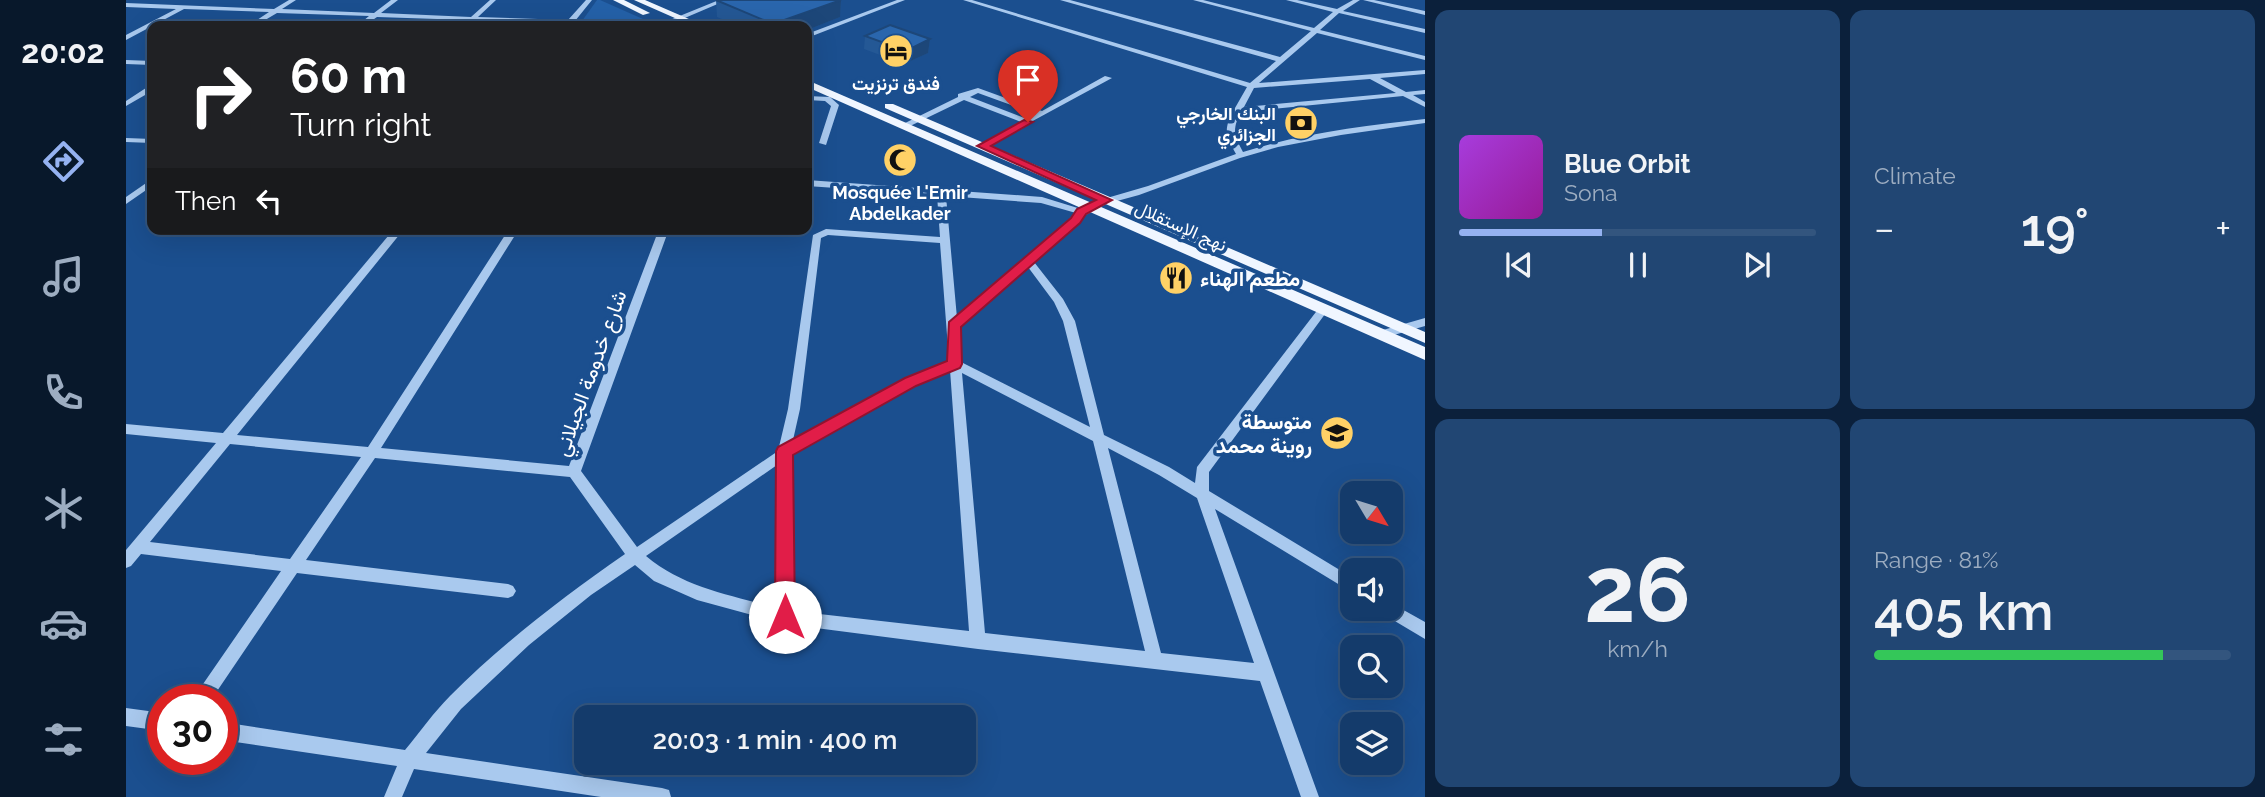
<!DOCTYPE html>
<meta charset="utf-8">
<style>
body{margin:0;font-family:Raleway,Vazirmatn,sans-serif;background:#214673;color:#f1f3f6;height:100vh;display:flex;flex-direction:column;font-size:26px;white-space:nowrap}
*{box-sizing:border-box;margin:0}
p{font-size:23px;color:#9dadc1}
.icon{flex:none;width:38px;height:38px;fill:none;stroke:currentColor;stroke-width:2;stroke-linecap:round;stroke-linejoin:round}
.map{position:relative;flex:1;overflow:hidden}
.panel{display:flex;flex-direction:column;gap:10px;padding:10px;background:#0b203b;width:840px}
.panel>*{flex:none}
.banner{position:absolute;left:21px;top:21px;width:665px;height:214px;border-radius:14px;box-shadow:0 7px 28px #0002,0 0 0 2px #33557e;background:#202124;color:#fff;overflow:hidden}
.needle{width:46px;rotate:128deg}
.buttons{position:absolute;left:1214px;top:481px;display:grid;gap:14px}
.buttons a{display:grid;place-items:center;width:63px;height:63px;border-radius:14px;background:#143b6b;box-shadow:0 7px 28px #0002,0 0 0 2px #33557e;font-size:35px}
.speed{position:absolute;left:21px;top:684px;display:flex;gap:14px;font-size:35px;font-weight:700;text-align:center}
.speed>*{display:grid;place-content:center;width:91px;height:91px;border-radius:50%;background:#143b6b;box-shadow:0 7px 28px #0002,0 0 0 2px #33557e;line-height:1}
.speed .limit{border:10px solid #d22;background:#fff;color:#111}
.pin{position:absolute;display:grid;place-items:center;width:60px;height:60px;color:#fff;margin:-72px -30px;border-radius:50% 50% 50% 0;rotate:-45deg;box-shadow:0 0 7px #0007}
.pin .icon{rotate:45deg}
.me{position:absolute;width:77px;margin:-38px;rotate:0deg;stroke-linejoin:round;filter:drop-shadow(0 0 5px #0008)}
.turn{display:flex;align-items:center;gap:24px;height:147px;padding:0 28px;font-size:32px}
.turn .icon{width:91px;height:91px;stroke-width:2.5}
.turn b{display:block;font-size:49px;line-height:60px}
.then{display:flex;align-items:center;height:66px;padding:0 28px;background:#0003;gap:14px;font-size:26px}
.big{font-size:52px;font-weight:600;line-height:1.1}
.panel .widget{flex:1;display:flex;flex-direction:column;justify-content:center;gap:10px;min-width:0;padding:0 24px;border-radius:14px;background:#214673}
.panel .dial{align-items:center;gap:0}
.dial b{font-size:91px;line-height:1}
.song{display:flex;align-items:center;gap:21px}
.cover{width:84px;height:84px;border-radius:10px;background:linear-gradient(135deg,hsl(280 70% 55%),hsl(300 70% 35%))}
.played{height:7px;border-radius:4px;background:linear-gradient(90deg,#95b2f1 40%,#33557e 40%)}
.keys{display:flex;justify-content:space-around;direction:ltr}
.heat{display:flex;justify-content:space-between;align-items:center;font-size:38px;direction:ltr}
.charge{height:10px;border-radius:5px;background:linear-gradient(90deg,#34c759 81%,#33557e 0)}
.panel .tiles{flex:1;display:grid;gap:10px;grid-template-columns:repeat(2,1fr)}
.trip{position:absolute;left:448px;top:705px;width:402px;height:70px;border-radius:14px;background:#143b6b;box-shadow:0 7px 28px #0002,0 0 0 2px #33557e;font-weight:600;line-height:70px;text-align:center}
main{display:flex;flex:1;min-height:0}
.menu{display:flex;flex-direction:column;width:126px;justify-content:space-around;align-items:center;background:#08182b;color:#9dadc1}
.menu .icon{width:49px;height:49px}
.menu .current{color:#95b2f1}
.menu b{font-size:32px;color:#f1f3f6}
.map>svg:first-child{display:block}
.green{fill:#2461a8}
.lines{fill:none;stroke-linecap:round;stroke-linejoin:round}
.minor{fill:#a9c9ee;fill-rule:evenodd}
.major{fill:#f0f6ff;fill-rule:evenodd}
.wall{fill:#245895}
.shaded-wall{fill:#1d4779}
.building{fill:#2a66ad;stroke:#1d4779;stroke-width:2}
.route{fill:#e11d48;stroke:#92132f;stroke-width:2}
.labels{text-anchor:middle;dominant-baseline:central;stroke-width:7;stroke-linejoin:round;paint-order:stroke}
.far-poi-label{font-size:18px;font-weight:bold;fill:#fff;stroke:#1b4f8f}
.far-street-label{font-size:18px;fill:#fff;stroke:#1b4f8f}
.poi-label{font-size:21px;font-weight:bold;fill:#fff;stroke:#1b4f8f;text-anchor:start}
.street-label{font-size:21px;fill:#fff;stroke:#1b4f8f}
</style>
<main>
<nav class="menu">
<b>20:02</b>
<svg class="icon current" aria-label="directions" viewBox="0 0 24 24"><path d="M12 3l9 9-9 9-9-9zM9 14v-3h6M13 9l2 2-2 2"/></svg>
<svg class="icon" aria-label="music" viewBox="0 0 24 24"><path d="M9 18V5l10-2v13"/><circle cx="6" cy="18" r="3"/><circle cx="16" cy="16" r="3"/></svg>
<svg class="icon" aria-label="phone" viewBox="0 0 24 24"><path d="M5 4h4l2 5-3 2q2 4 5 5l2-3 5 2v4C11 20 4 13 5 4z"/></svg>
<svg class="icon" aria-label="climate" viewBox="0 0 24 24"><path d="M12 3v18M4 7l16 10M4 17L20 7"/></svg>
<svg class="icon" aria-label="car" viewBox="0 0 24 24"><path d="M5 17H2v-5l4-1 3-4h7l3 4 3 1v5h-3M9 17h6M6 11h13"/><circle cx="7" cy="17" r="2"/><circle cx="17" cy="17" r="2"/></svg>
<svg class="icon" aria-label="filters" viewBox="0 0 24 24"><path d="M4 7h16M4 17h16"/><circle cx="9" cy="7" r="2"/><circle cx="15" cy="17" r="2"/></svg>
</nav>
<div class="map">
<svg width="1299" height="797" viewBox="0 0 1299 797">
<rect width="100%" height="100%" fill="#1b4f8f"/>
<path class="green" d="M 471,0 L 474,0 L 526,23 L 456,21 Z"/>
<g class="lines">
<path class="minor" d="M 163,0 L 170,0 L 156,9 L 248,13 L 265,0 L 272,0 L 255,13 L 345,17 L 364,0 L 370,0 L 352,17 L 442,20 L 460,0 L 466,0 L 449,21 L 534,24 L 593,0 L 601,0 L 540,26 L 446,24 L 438,26 L 439,24 L 348,21 L 344,23 L 341,20 L 251,17 L 238,26 L 231,26 L 243,16 L 151,13 L 129,26 L 122,26 L 143,12 L 58,9 L 0,40 L 0,35 L 50,9 L 0,7 L 0,3 L 148,9 Z
M 771,0 L 779,0 L 681,38 L 681,34 Z
M 837,0 L 846,0 L 1124,83 L 1150,61 L 934,0 L 944,0 L 1154,57 L 1185,31 L 1067,0 L 1077,0 L 1188,28 L 1207,12 L 1160,0 L 1171,0 L 1211,9 L 1227,0 L 1234,0 L 1217,11 L 1299,29 L 1299,33 L 1213,13 L 1194,30 L 1299,56 L 1299,60 L 1191,33 L 1133,83 L 1299,70 L 1299,74 L 1254,78 L 1280,92 L 1299,90 L 1299,94 L 1287,95 L 1299,102 L 1299,107 L 1277,96 L 1115,112 C 1106,129 1108,135 1117,152 C 1176,133 1238,126 1299,119 L 1299,123 L 1215,135 L 1152,147 L 1114,158 L 1013,195 L 980,204 L 958,216 L 908,262 L 937,299 L 949,321 L 978,435 L 1043,467 L 1069,483 L 1071,467 L 1193,308 L 1201,308 L 1202,310 L 1083,472 L 1083,491 L 1227,578 L 1227,593 L 1089,509 L 1193,797 L 1175,797 L 1134,681 L 852,649 L 659,624 L 571,600 L 528,581 L 509,565 L 465,595 L 403,645 L 335,709 L 300,753 L 536,788 L 543,790 L 545,797 L 475,797 L 288,769 L 276,797 L 258,797 L 271,766 L 96,740 L 96,722 L 279,750 C 294,732 308,712 324,696 C 377,643 437,597 499,554 L 444,477 L 249,458 L 180,560 L 382,584 L 387,586 L 390,591 L 387,596 L 382,598 L 171,573 L 85,700 L 66,700 L 155,571 L 15,554 L 5,566 L 0,568 L 0,550 L 90,443 L 0,434 L 0,424 L 97,433 L 268,229 L 278,229 L 111,435 L 242,447 L 383,229 L 393,229 L 255,448 L 443,466 L 533,229 L 543,229 L 455,471 L 511,547 L 652,451 L 662,409 L 687,235 L 700,229 L 814,237 L 811,195 L 681,186 L 681,180 L 916,197 L 955,209 L 974,200 L 1022,186 L 1110,154 C 1100,136 1097,130 1107,112 L 1106,110 L 1109,108 L 1121,87 ZM 1244,79 L 1270,93 L 1118,107 L 1128,88 ZM 820,196 L 915,203 L 950,213 L 831,318 ZM 702,235 L 814,243 L 823,361 L 781,379 L 667,440 L 674,409 L 695,238 ZM 902,267 L 928,302 L 937,321 L 964,427 L 835,362 L 832,329 ZM 824,370 L 843,631 L 667,611 L 665,455 C 712,422 770,393 824,370 ZM 836,373 L 967,441 L 1019,651 L 859,633 ZM 104,444 L 235,457 L 164,559 L 24,542 ZM 982,448 L 1033,475 L 1071,498 L 1128,663 L 1035,653 ZM 651,465 L 651,608 C 605,595 558,588 520,556 Z
M 1237,0 L 1248,0 L 1299,11 L 1299,15 Z
M 0,60 L 26,61 L 26,65 L 0,64 Z
M 979,76 L 986,78 L 857,148 L 854,148 L 854,144 L 895,122 L 838,100 L 780,128 L 773,126 L 832,97 L 832,94 L 852,88 L 916,111 ZM 852,93 L 910,114 L 901,119 L 844,97 Z
M 23,86 L 26,86 L 26,91 L 0,106 L 0,101 Z
M 681,96 L 704,97 L 713,105 L 700,145 L 693,143 L 705,106 L 699,101 L 681,100 Z
M 0,138 L 26,139 L 26,143 L 0,142 Z
M 26,179 L 26,186 L 0,204 L 0,197 Z
M 1299,318 L 1299,326 L 1254,339 L 1248,335 L 1250,332 Z
M 1265,603 L 1299,622 L 1299,639 L 1257,614 L 1255,609 L 1265,609 Z
M 0,708 L 37,713 L 37,731 L 0,726 Z"/>
<path class="major" d="M 487,0 L 498,0 L 524,13 L 517,15 Z
M 508,0 L 519,0 L 579,26 L 567,26 Z
M 681,80 L 1299,347 L 1299,360 L 681,87 Z
M 759,104 L 767,104 L 1299,332 L 1299,343 L 759,108 Z"/>
</g>
<path class="wall" d="M 590,0 L 715,0 L 714,17 L 681,30 L 681,26 L 612,26 L 591,17 Z
M 739,36 L 804,39 L 802,53 L 778,64 L 738,49 Z"/>
<path class="shaded-wall" d="M 715,0 L 714,17 L 681,30 L 681,26 L 647,26 L 647,24 Z
M 804,39 L 802,53 L 778,64 L 780,51 Z"/>
<path class="building" d="M 590,0 L 715,0 L 647,24 Z
M 764,25 L 804,39 L 780,51 L 739,36 Z"/>
<path class="route" d="M 898,120 L 907,122 L 865,146 L 986,200 L 960,214 L 954,223 L 835,327 L 836,364 L 834,368 L 790,386 L 667,455 L 669,617 L 666,624 L 659,627 L 652,624 L 649,617 L 650,451 L 652,447 L 779,378 L 821,361 L 823,322 L 945,218 L 951,209 L 970,200 L 851,146 Z"/>
<defs>
<g id="hotel-disc" transform="scale(1.75)"><circle r="9.5" fill="#ffd166" stroke="#1b4f8f"/><path d="M-6-4.5h1.5V1H6V5H4.5V3h-9V5H-6ZM-4 0a1.8 1.8 0 1 1 3.6 0ZM.5 0V-2.5h3Q6-2.5 6 0Z" fill="#111"/></g>
<g id="bank-disc" transform="scale(1.75)"><circle r="9.5" fill="#ffd166" stroke="#1b4f8f"/><path d="M-6-4H6V4H-6ZM0-2.3a2.3 2.3 0 1 0 0 4.6a2.3 2.3 0 1 0 0-4.6Z" fill="#111"/></g>
<g id="mosque-disc" transform="scale(1.75)"><circle r="9.5" fill="#ffd166" stroke="#1b4f8f"/><path d="M3.5-4.9A6 6 0 1 0 3.5 4.9A5 5 0 1 1 3.5-4.9Z" fill="#111"/></g>
<g id="restaurant-disc" transform="scale(1.75)"><circle r="9.5" fill="#ffd166" stroke="#1b4f8f"/><path d="M-5-6h1v4h1v-4h1v4h1v-4h1v5L-1.5 .5V6h-2V.5L-5-1ZM5-6V6H3V1.5H1.5Q1.5-4 5-6Z" fill="#111"/></g>
<g id="school-disc" transform="scale(1.75)"><circle r="9.5" fill="#ffd166" stroke="#1b4f8f"/><path d="M0-5L7-2L0 1L-7-2ZM-4 1L0 2.5L4 1V4Q0 6-4 4Z" fill="#111"/></g>
</defs>
<g fill-rule="evenodd">
<use href="#hotel-disc" x="770" y="51"/>
<use href="#bank-disc" x="1175" y="123"/>
<use href="#mosque-disc" x="774" y="160"/>
<use href="#restaurant-disc" x="1050" y="278"/>
<use href="#school-disc" x="1211" y="433"/>
</g>
<g class="labels">
<g class="far-poi-label">
<text x="770" y="83">فندق ترنزيت</text>
<text x="1150" y="113" text-anchor="end">البنك الخارجي<tspan x="1150" dy="21">الجزائري</tspan></text>
<text x="774" y="192">Mosquée L'Emir<tspan x="774" dy="21">Abdelkader</tspan></text>
</g>
<g class="far-street-label">
<text transform="translate(1055 226) rotate(24)">نهج الإستقلال</text>
</g>
<g class="poi-label">
<text x="1074" y="278">مطعم الهناء</text>
<text x="1186" y="421" text-anchor="end">متوسطة<tspan x="1186" dy="24">روينة محمد</tspan></text>
</g>
<g class="street-label">
<text transform="translate(464 373) rotate(-70)">شارع خدومة الجيلاني</text>
</g>
</g>
</svg>
<div class="buttons">
<a><svg class="needle" viewBox="-14 -14 28 28"><path d="M0-13l5 13h-10z" fill="#e53935"/><path d="M0 13l5-13h-10z" fill="#9dadc1"/></svg></a>
<a><svg class="icon" aria-label="sound" viewBox="0 0 24 24"><path d="M4 9h4l5-4v14l-5-4H4zM17 9q2 3 0 6"/></svg></a>
<a><svg class="icon" aria-label="search" viewBox="0 0 24 24"><circle cx="10" cy="10" r="6"/><path d="M15 15l6 6"/></svg></a>
<a><svg class="icon" aria-label="layers" viewBox="0 0 24 24"><path d="M12 4l9 5-9 5-9-5zM3 14l9 5 9-5"/></svg></a>
</div>
<div class="speed"><div class="limit">30</div></div>
<div class="pin" style="left:902px;top:122px;background:#d93025"><svg class="icon" aria-label="arrive" viewBox="0 0 24 24"><path d="M6 21V4h12l-3 4 3 4H6"/></svg></div>
<svg class="me" style="left:659px;top:617px" viewBox="-20 -20 40 40"><circle r="19" fill="#fff"/><path d="M0-13L10 11 0 6-10 11z" fill="#e11d48"/></svg>
<div class="trip">20:03 · 1 min · 400 m</div>
<div class="banner">
<div class="turn"><svg class="icon" aria-label="right" viewBox="0 0 24 24"><path d="M7 20v-9h11M14 6l5 5-5 5"/></svg><div><b>60 m</b>Turn right</div></div>
<div class="then">Then<svg class="icon" aria-label="left" viewBox="0 0 24 24"><path d="M17 20v-9H6M10 6l-5 5 5 5"/></svg></div>
</div>
</div>
<section class="panel">
<div class="tiles">
<div class="widget">
<div class="song"><i class="cover"></i><div><b>Blue Orbit</b><p>Sona</p></div></div>
<div class="played"></div>
<div class="keys"><svg class="icon" aria-label="previous" viewBox="0 0 24 24"><path d="M18 5L8 12l10 7zM5 5v14"/></svg><svg class="icon" aria-label="pause" viewBox="0 0 24 24"><path d="M8 5v14M16 5v14"/></svg><svg class="icon" aria-label="next" viewBox="0 0 24 24"><path d="M6 5l10 7-10 7zM19 5v14"/></svg></div>
</div>
<div class="widget"><p>Climate</p>
<div class="heat"><a>−</a><b class="big">19°</b><a>+</a></div>
</div>
<div class="widget dial"><b>26</b><p>km/h</p></div>
<div class="widget"><p>Range · 81%</p><b class="big">405 km</b><div class="charge"></div></div>
</div>
</section>
</main>
